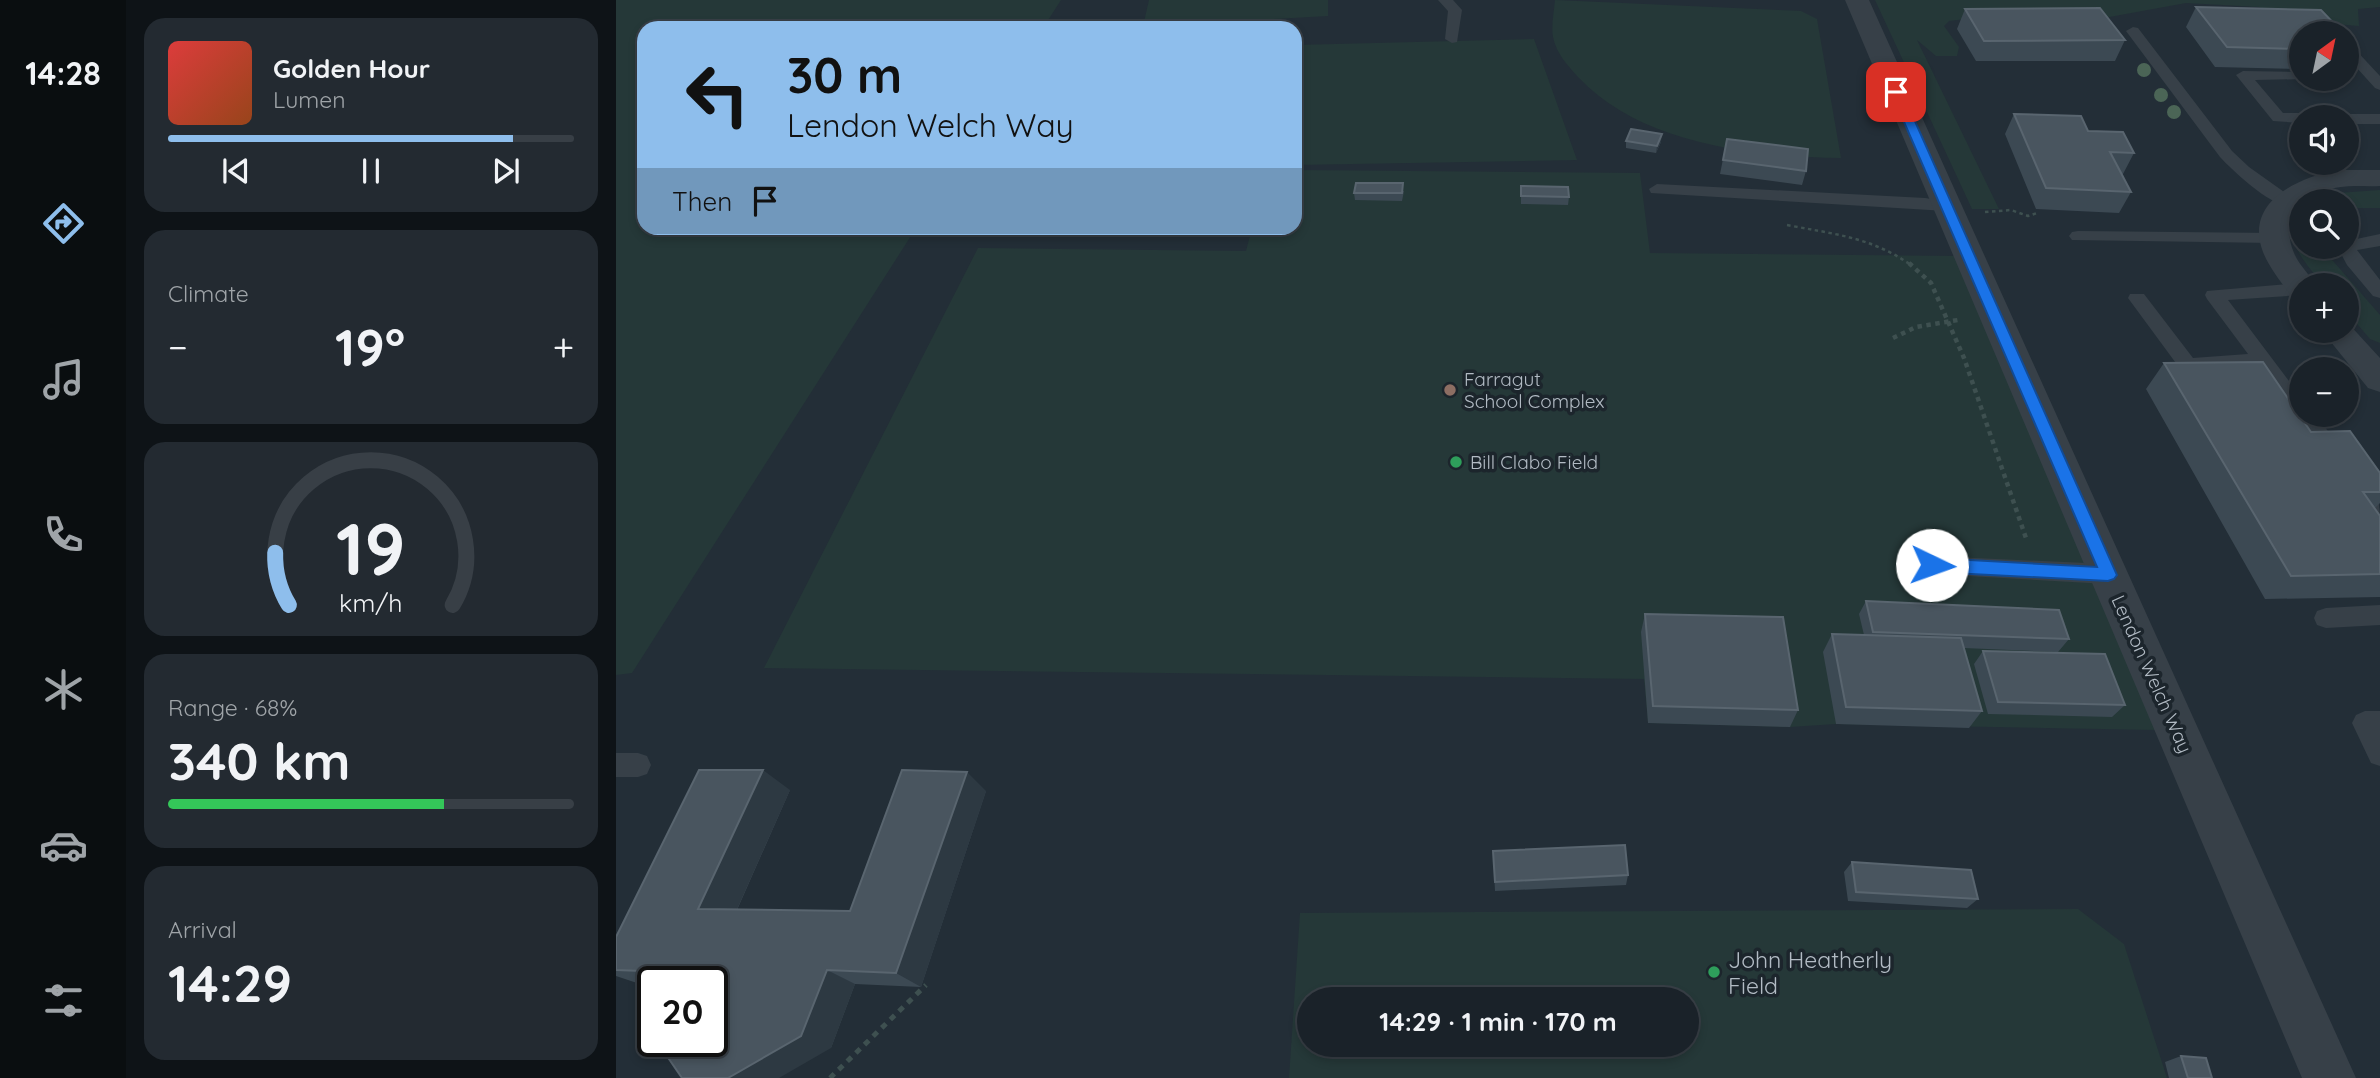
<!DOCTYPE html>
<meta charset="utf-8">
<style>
body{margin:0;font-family:Quicksand,sans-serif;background:#232a31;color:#f1f3f6;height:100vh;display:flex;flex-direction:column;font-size:26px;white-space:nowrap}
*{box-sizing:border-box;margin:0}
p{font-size:23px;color:#9fa4a8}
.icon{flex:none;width:38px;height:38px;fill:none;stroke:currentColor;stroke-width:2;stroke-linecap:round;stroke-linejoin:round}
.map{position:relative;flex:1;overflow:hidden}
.side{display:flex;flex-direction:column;gap:18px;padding:18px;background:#0e1317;width:490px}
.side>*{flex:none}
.guide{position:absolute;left:21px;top:21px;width:665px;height:214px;border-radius:21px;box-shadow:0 4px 10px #0003,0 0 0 2px #383f46;background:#8ebeec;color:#111;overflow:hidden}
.needle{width:46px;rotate:33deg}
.tools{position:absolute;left:1673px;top:21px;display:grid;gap:14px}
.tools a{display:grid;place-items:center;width:70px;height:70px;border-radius:50%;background:#1a2229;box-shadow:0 4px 10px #0003,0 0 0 2px #383f46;font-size:35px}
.speed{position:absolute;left:21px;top:966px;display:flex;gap:14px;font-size:35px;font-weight:700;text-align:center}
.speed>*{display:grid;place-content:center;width:91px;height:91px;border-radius:50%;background:#1a2229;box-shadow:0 4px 10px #0003,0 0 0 2px #383f46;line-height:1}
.speed .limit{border:4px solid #111;border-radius:10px;background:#fff;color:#111}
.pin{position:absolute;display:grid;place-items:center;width:60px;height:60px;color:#fff;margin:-30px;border-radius:14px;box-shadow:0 4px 10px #0006}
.me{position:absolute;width:77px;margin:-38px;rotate:93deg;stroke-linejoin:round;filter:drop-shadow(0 0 5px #0008)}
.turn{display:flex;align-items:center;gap:24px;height:147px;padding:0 35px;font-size:32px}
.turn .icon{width:91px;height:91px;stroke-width:2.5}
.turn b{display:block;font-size:49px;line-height:60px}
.then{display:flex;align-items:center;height:66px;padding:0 35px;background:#0003;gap:14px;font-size:26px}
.big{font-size:52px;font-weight:800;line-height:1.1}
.side .tile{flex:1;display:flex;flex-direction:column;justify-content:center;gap:10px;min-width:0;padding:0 24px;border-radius:21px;background:#232a31}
.side .dial{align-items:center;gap:0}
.dial svg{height:182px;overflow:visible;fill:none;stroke:#383f46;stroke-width:7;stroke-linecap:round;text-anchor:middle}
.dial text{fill:#f1f3f6;stroke:none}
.song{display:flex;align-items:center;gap:21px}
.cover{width:84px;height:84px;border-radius:10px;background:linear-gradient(135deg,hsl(0 70% 55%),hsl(20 70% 35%))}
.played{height:7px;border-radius:4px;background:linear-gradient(90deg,#8ebeec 85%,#383f46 85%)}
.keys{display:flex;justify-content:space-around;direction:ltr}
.heat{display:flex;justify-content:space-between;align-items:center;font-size:38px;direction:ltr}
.charge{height:10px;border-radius:5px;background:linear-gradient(90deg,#34c759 68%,#383f46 0)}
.trip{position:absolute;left:681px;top:987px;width:402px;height:70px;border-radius:35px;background:#1a2229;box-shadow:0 4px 10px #0003,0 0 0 2px #383f46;font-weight:800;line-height:70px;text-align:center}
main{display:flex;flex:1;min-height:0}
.menu{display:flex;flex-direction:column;width:126px;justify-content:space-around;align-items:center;background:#0a0e10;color:#9fa4a8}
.menu .icon{width:49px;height:49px}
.menu .on{color:#8ebeec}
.menu b{font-size:32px;color:#f1f3f6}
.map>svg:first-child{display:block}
.green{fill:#253838;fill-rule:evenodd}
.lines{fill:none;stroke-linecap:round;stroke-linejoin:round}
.path-far2{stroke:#3e5050;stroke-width:2.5;stroke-dasharray:3.5 3.5;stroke-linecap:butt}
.path-far1{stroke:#3e5050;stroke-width:4.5;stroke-dasharray:4.5 4.5;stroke-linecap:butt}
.path{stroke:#3e5050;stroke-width:5;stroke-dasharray:6 6;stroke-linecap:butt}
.lane{fill:#374048;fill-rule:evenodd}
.street{fill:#374048;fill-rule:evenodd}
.tree{fill:#4b6556}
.wall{fill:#3c4953}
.shaded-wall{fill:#2d3942}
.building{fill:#49555f;stroke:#59656f;stroke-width:2}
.route{fill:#1a73e8;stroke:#114b97;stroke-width:2}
.education-dot{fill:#8d6e63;stroke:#1c252c;stroke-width:2.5}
.leisure-dot{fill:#2e9e5b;stroke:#1c252c;stroke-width:2.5}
.labels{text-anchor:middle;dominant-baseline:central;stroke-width:7;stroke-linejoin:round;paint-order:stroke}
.poi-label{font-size:19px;fill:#b2bbc4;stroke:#1c252c;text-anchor:start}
.street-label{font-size:19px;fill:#b2bbc4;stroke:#1c252c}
.near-poi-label{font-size:23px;fill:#b2bbc4;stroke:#1c252c;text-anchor:start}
</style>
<main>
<nav class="menu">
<b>14:28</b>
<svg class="icon on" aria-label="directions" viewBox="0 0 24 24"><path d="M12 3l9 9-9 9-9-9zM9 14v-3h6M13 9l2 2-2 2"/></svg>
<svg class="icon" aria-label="music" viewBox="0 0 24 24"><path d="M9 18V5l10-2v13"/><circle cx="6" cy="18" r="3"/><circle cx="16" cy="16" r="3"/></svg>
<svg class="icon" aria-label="phone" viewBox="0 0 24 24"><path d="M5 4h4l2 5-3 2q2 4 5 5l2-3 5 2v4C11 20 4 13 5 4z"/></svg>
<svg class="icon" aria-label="climate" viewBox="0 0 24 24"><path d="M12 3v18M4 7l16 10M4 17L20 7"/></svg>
<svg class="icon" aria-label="car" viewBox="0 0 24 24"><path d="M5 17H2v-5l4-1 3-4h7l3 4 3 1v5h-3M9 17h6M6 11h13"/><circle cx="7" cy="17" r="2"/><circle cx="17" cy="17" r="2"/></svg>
<svg class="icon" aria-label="filters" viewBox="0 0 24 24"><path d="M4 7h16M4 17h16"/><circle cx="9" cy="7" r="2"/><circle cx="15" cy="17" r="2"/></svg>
</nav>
<section class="side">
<div class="tile">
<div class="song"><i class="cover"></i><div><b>Golden Hour</b><p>Lumen</p></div></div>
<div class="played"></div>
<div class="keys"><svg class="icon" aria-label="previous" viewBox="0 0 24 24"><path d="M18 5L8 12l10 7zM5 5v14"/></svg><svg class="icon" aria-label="pause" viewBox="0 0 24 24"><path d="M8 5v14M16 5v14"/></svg><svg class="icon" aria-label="next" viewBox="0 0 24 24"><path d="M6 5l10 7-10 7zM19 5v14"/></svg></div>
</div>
<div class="tile"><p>Climate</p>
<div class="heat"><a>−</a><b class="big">19°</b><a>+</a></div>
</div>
<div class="tile dial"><svg viewBox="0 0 100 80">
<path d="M14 69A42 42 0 1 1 86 69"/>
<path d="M14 69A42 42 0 0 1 8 46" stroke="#8ebeec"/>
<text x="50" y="56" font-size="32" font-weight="700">19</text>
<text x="50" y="72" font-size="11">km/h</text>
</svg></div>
<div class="tile"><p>Range · 68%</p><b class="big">340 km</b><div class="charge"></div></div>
<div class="tile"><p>Arrival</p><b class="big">14:29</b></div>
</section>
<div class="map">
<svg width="1764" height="1078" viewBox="0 0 1764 1078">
<rect width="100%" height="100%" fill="#232e37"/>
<path class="green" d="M 0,0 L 445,0 L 427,28 L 28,28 L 28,228 L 300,228 L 16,673 L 0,675 Z
M 533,0 L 712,0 L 712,16 L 527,26 Z
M 939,0 L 1185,11 L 1201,19 L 1225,158 C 1137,156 1026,145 962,77 C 952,66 940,53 937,37 C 935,25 938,12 939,0 Z
M 1259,0 L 1764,0 L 1764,7 L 1742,9 L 1743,26 L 1671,20 L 1643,7 L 1570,3 L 1477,20 L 1407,12 L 1333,21 L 1328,26 L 1343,47 L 1341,56 L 1320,56 L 1301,40 L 1383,209 L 1356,209 Z
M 918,39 L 961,160 L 679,165 L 679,45 Z
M 679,170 L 1024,173 L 1034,253 L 1343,256 L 1540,730 L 1220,724 L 1174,727 L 1032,723 L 1028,679 L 148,668 L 362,248 L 630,251 L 636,228 L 679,228 Z
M 1764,190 L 1764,208 L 1731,208 L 1731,201 L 1700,201 L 1722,193 Z
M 1685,209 L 1685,247 L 1711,247 L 1711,254 L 1764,315 L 1764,343 L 1754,339 L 1731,312 L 1731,285 L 1708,285 C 1691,266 1661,234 1685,209 Z
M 1462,909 L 1508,944 L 1551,1078 L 673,1078 L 684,913 ZM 1071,999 L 1071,1045 L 693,1045 L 693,999 Z"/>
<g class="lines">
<path class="path-far2" d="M 1369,212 L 1395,210 L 1412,216 L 1421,213
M 1171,225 C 1217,234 1255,237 1295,265"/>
<path class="path-far1" d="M 1293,263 L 1315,283 L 1348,358 L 1411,541
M 1277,338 L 1300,327 L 1342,320"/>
<path class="path" d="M 214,1078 L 310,985"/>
<path class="lane" d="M 822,0 L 837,0 L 846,10 L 841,42 L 836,43 L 829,39 L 832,11 Z
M 1517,27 L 1522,28 L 1616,151 L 1633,167 L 1675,197 L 1678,201 L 1675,205 C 1657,209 1617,171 1604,157 L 1510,31 Z
M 1731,45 L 1736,46 L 1764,76 L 1764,90 L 1759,88 L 1731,57 Z
M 1627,71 L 1685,72 L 1685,79 L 1690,79 L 1639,80 L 1667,113 L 1685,113 L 1692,117 L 1685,117 L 1685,123 L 1657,121 L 1620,75 Z
M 1731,114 L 1764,114 L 1764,124 L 1731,124 L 1731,117 L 1724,117 Z
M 1041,184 L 1309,198 L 1336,202 L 1339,206 L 1330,211 L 1035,193 L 1033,189 Z
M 1462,231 L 1658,233 L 1667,238 L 1658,243 L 1456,240 L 1453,236 L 1456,232 Z
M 1764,234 L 1764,246 L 1741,250 L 1764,280 L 1764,298 L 1757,296 L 1731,265 L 1723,250 L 1724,247 L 1731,247 L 1731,241 Z
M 1685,283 L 1692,285 L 1685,285 L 1685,295 L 1612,300 L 1685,397 L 1685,415 L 1699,415 L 1728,451 L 1731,457 L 1728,463 L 1720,465 L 1712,463 L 1642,367 L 1572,372 L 1565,370 L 1512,298 L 1514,294 L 1528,294 L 1577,358 L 1632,354 L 1591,299 L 1589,295 L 1591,291 Z
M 1741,476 C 1763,483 1764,504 1764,524 L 1756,521 L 1730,484 L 1733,478 Z
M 1316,556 L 1492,564 L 1500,567 L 1504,574 L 1500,581 L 1492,584 L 1316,574 L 1308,572 L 1304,565 L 1308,558 Z
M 1764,605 L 1764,625 L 1710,628 L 1701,625 L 1698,618 L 1701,611 L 1710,608 Z
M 1749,711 L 1764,711 L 1764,766 L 1755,763 L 1736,723 L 1740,715 Z
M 0,753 L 22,753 L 31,756 L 35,765 L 31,774 L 22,777 L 0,777 Z"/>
<path class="street" d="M 1229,0 L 1253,0 L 1740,1078 L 1686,1078 Z
M 1721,170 L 1764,170 L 1764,186 C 1751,187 1738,185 1725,187 C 1690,191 1662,216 1678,253 C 1683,265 1693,274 1700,285 L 1685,285 L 1685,297 L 1674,294 C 1664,281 1653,267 1647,252 C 1628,202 1681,178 1721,170 Z
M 1731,322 L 1764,358 L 1764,392 L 1752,388 L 1706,331 L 1731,331 Z"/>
</g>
<g class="tree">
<circle cx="1528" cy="70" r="7"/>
<circle cx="1545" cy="95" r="7"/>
<circle cx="1558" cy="112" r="7"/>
</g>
<path class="wall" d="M 1580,7 L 1685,33 L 1685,69 L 1599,67 L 1570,27 Z
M 1349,9 L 1509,40 L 1499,61 L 1360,61 L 1341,29 Z
M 1731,37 L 1742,50 L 1731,67 Z
M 1398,114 L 1472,131 L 1518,153 L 1507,174 L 1505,174 L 1515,192 L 1503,213 L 1420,209 L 1389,134 Z
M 1111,139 L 1190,171 L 1186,185 L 1104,174 Z
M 1010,141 L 1045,142 L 1040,153 L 1010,148 Z
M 905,186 L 953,197 L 952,205 L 905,204 Z
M 788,191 L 786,201 L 739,200 L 738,193 Z
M 1548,363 L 1695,432 L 1764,473 L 1764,503 L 1759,508 L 1764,516 L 1764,597 L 1649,599 L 1530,389 Z
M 1250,601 L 1453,639 L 1442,652 L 1348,648 L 1366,711 L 1353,728 L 1220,724 L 1207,652 L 1216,634 L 1248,635 L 1243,614 Z
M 1029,614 L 1182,710 L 1174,727 L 1032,723 L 1025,632 Z
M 1367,651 L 1509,705 L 1496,717 L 1372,714 L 1358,664 Z
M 174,790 L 121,910 L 234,911 L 370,791 L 305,987 L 239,984 L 215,1048 L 47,1050 L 21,1043 L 96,982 L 37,982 L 37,984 L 21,983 L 0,976 L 0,937 Z
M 877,851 L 1012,875 L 1010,885 L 879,891 Z
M 1236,862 L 1362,899 L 1351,908 L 1232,901 L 1228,872 Z
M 1565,1056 L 1596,1078 L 1553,1078 L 1549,1062 Z"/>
<path class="shaded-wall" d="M 1046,134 L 1045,142 L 1040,153 L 1041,146 Z
M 147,770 L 174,790 L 114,925 L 82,909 Z
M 351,772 L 370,791 L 305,987 L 280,973 Z
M 211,970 L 239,984 L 215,1048 L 163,1078 L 112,1078 Z"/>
<path class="building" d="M 1580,7 L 1705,10 L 1727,33 L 1685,33 L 1685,49 L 1611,47 Z
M 1484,8 L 1509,40 L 1368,41 L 1349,9 Z
M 1731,37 L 1742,50 L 1731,50 Z
M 1398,114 L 1465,116 L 1472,131 L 1507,132 L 1518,153 L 1494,152 L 1515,192 L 1430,188 Z
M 1015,129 L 1046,134 L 1041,146 L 1010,141 Z
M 1111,139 L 1192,149 L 1190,171 L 1107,160 Z
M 740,183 L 787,183 L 786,193 L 738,193 Z
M 905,186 L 952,187 L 953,197 L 905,196 Z
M 1647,362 L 1695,432 L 1734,431 L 1764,473 L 1764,492 L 1747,492 L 1764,516 L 1764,574 L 1675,576 L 1548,363 Z
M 1250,601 L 1443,610 L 1453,639 L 1257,632 Z
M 1029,614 L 1167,617 L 1182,710 L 1037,706 Z
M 1216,634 L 1345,638 L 1366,711 L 1230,707 Z
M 1367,651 L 1489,654 L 1509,705 L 1382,702 Z
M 83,770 L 147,770 L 82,909 L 234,911 L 286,770 L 351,772 L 280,973 L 211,970 L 185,1036 L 112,1078 L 66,1078 L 42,1043 L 21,1043 L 37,1009 L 37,1041 L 96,1041 L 96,982 L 49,982 L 53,972 L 0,970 L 0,937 Z
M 1009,845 L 1012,875 L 879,882 L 877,851 Z
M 1236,862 L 1355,870 L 1362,899 L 1240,892 Z
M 1565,1056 L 1590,1058 L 1596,1078 L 1572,1078 Z"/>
<path class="route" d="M 1277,89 L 1286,92 L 1501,575 L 1498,579 L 1492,581 L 1316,572 L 1310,570 L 1308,565 L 1310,560 L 1316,558 L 1481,567 L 1275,92 Z"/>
<circle class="education-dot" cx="834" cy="390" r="7"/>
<g class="leisure-dot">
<circle cx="840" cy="462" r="7"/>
<circle cx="1098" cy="972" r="7"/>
</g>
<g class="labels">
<g class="poi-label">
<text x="848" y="379">Farragut<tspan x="848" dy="22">School Complex</tspan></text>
<text x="854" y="462">Bill Clabo Field</text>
</g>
<g class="street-label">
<text transform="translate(1536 674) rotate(66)">Lendon Welch Way</text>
</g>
<g class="near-poi-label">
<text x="1112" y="959">John Heatherly<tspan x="1112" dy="26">Field</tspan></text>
</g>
</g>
</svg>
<div class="tools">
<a><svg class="needle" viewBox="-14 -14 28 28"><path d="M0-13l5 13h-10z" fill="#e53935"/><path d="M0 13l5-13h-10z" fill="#9fa4a8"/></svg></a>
<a><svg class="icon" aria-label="sound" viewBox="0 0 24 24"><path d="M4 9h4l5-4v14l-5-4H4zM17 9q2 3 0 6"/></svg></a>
<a><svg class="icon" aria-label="search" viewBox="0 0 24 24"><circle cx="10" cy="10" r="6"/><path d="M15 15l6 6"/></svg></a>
<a>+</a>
<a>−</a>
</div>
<div class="speed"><div class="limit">20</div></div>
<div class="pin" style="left:1280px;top:92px;background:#d93025"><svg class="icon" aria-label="arrive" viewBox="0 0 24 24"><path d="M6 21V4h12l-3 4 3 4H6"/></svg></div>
<svg class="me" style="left:1316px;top:565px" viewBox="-20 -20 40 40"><circle r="19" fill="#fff"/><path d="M0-13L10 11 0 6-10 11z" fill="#1a73e8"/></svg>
<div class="trip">14:29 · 1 min · 170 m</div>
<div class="guide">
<div class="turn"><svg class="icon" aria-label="left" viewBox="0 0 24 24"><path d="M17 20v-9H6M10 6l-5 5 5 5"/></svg><div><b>30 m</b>Lendon Welch Way</div></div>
<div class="then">Then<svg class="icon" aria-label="arrive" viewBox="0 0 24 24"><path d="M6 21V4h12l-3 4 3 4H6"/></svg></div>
</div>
</div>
</main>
